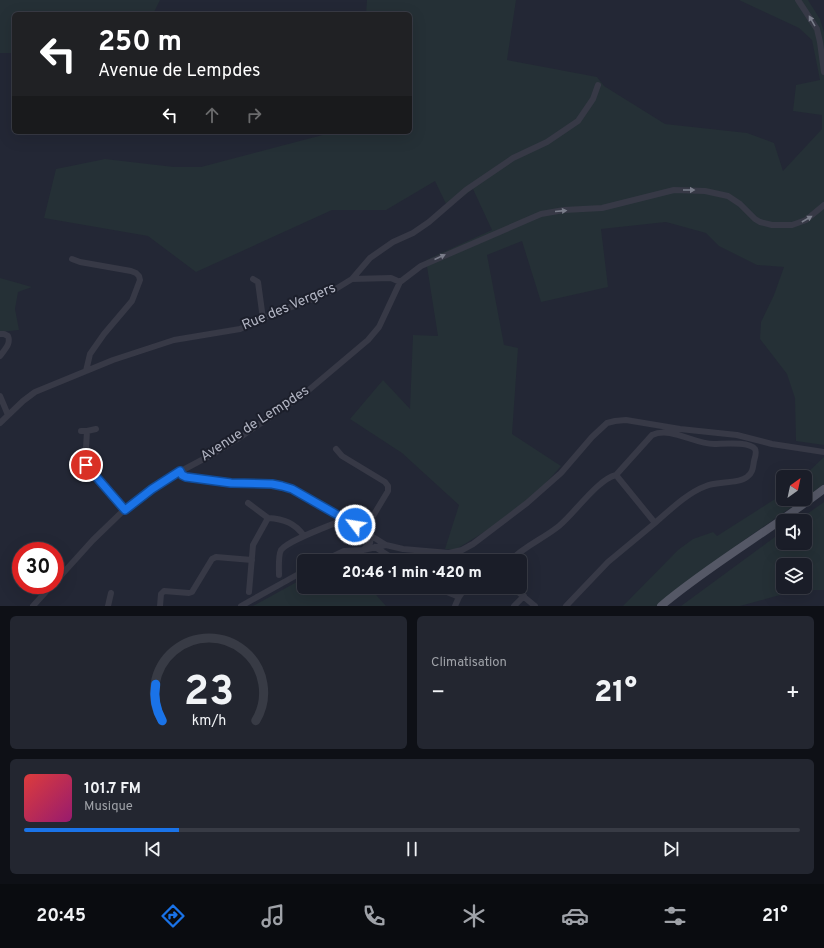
<!DOCTYPE html>
<html lang="fr">
<meta charset="utf-8">
<style>
body{margin:0;font-family:Overpass,sans-serif;background:#232630;color:#f1f3f6;height:100vh;display:flex;flex-direction:column;font-size:15px;white-space:nowrap}
*{box-sizing:border-box;margin:0}
p{font-size:13px;color:#9fa2a8}
.icon{flex:none;width:22px;height:22px;fill:none;stroke:currentColor;stroke-width:2;stroke-linecap:round;stroke-linejoin:round}
.map{position:relative;height:606px;overflow:hidden}
.panel{display:flex;flex-direction:column;gap:10px;padding:10px;background:#0e1016;flex:1}
.panel>*{flex:none}
.hud{position:absolute;left:12px;top:12px;width:400px;height:122px;border-radius:6px;box-shadow:0 4px 16px #0002,0 0 0 1px #383b45;background:#202124;color:#fff;overflow:hidden}
.needle{width:26px;rotate:33deg}
.fabs{position:absolute;left:776px;top:470px;display:grid;gap:8px}
.fabs a{display:grid;place-items:center;width:36px;height:36px;border-radius:6px;background:#1a1d28;box-shadow:0 4px 16px #0002,0 0 0 1px #383b45;font-size:20px}
.speed{position:absolute;left:12px;top:542px;display:flex;gap:8px;font-size:20px;font-weight:700;text-align:center}
.speed>*{display:grid;place-content:center;width:52px;height:52px;border-radius:50%;background:#1a1d28;box-shadow:0 4px 16px #0002,0 0 0 1px #383b45;line-height:1}
.speed .limit{border:6px solid #d22;background:#fff;color:#111}
.pin{position:absolute;display:grid;place-items:center;width:34px;height:34px;color:#fff;margin:-17px;border:2px solid #fff;border-radius:50%;box-shadow:0 1px 4px #0007}
.me{position:absolute;width:44px;margin:-22px;rotate:301deg;stroke-linejoin:round;filter:drop-shadow(0 0 3px #0008)}
.turn{display:flex;align-items:center;gap:14px;height:84px;padding:0 20px;font-size:18px}
.turn .icon{width:52px;height:52px;stroke-width:2.5}
.turn b{display:block;font-size:28px;line-height:34px}
.lanes{display:flex;align-items:center;height:38px;padding:0 20px;background:#0003;justify-content:center;gap:20px;direction:ltr}
.lanes .off{opacity:.35}
.big{font-size:30px;font-weight:800;line-height:1.1}
.panel .widget{flex:1;display:flex;flex-direction:column;justify-content:center;gap:6px;min-width:0;padding:0 14px;border-radius:6px;background:#232630}
.panel .dial{align-items:center;gap:0}
.dial svg{height:104px;overflow:visible;fill:none;stroke:#383b45;stroke-width:7;stroke-linecap:round;text-anchor:middle}
.dial text{fill:#f1f3f6;stroke:none}
.song{display:flex;align-items:center;gap:12px}
.cover{width:48px;height:48px;border-radius:6px;background:linear-gradient(135deg,hsl(0 70% 55%),hsl(320 70% 35%))}
.played{height:4px;border-radius:2px;background:linear-gradient(90deg,#1a73e8 20%,#383b45 20%)}
.keys{display:flex;justify-content:space-around;direction:ltr}
.heat{display:flex;justify-content:space-between;align-items:center;font-size:22px;direction:ltr}
.panel .tiles{flex:1;display:grid;gap:10px;grid-template-columns:1fr 1fr}
.widget:last-child{grid-column:span 2}
.trip{position:absolute;left:297px;top:554px;width:230px;height:40px;border-radius:6px;background:#1a1d28;box-shadow:0 4px 16px #0002,0 0 0 1px #383b45;font-weight:800;line-height:40px;text-align:center}
.dock{display:flex;height:64px;justify-content:space-around;align-items:center;background:#0a0c10;color:#9fa2a8}
.dock .icon{width:28px;height:28px}
.dock .on{color:#1a73e8}
.dock b{font-size:18px;color:#f1f3f6}
.map>svg:first-child{display:block}
.green{fill:#253036;fill-rule:evenodd}
.lines{fill:none;stroke-linecap:round;stroke-linejoin:round}
.minor{stroke:#373946;stroke-width:6}
.major{stroke:#555866;stroke-width:8}
.oneway{fill:#7a7d8a}
.route-casing{stroke:#114b97;stroke-width:10}
.route{stroke:#1a73e8;stroke-width:7}
.labels{text-anchor:middle;dominant-baseline:central;stroke-width:4;stroke-linejoin:round;paint-order:stroke}
.street-label{font-size:14px;fill:#b1b4c2;stroke:#1c1f2b}
</style>
<div class="map">
<svg width="824" height="606" viewBox="0 0 824 606">
<rect width="100%" height="100%" fill="#232735"/>
<path class="green" d="M 0,0 L 160,0 L 153,14 L 14,14 L 14,53 L 0,53 Z
M 367,0 L 516,0 L 507,60 L 597,77 L 604,86 L 665,124 L 747,133 L 774,143 L 783,171 L 822,129 L 822,115 L 793,111 L 796,85 L 820,80 L 812,40 L 799,28 L 739,0 L 808,0 L 820,19 L 824,32 L 824,445 L 796,441 L 795,398 L 787,374 L 760,339 L 761,322 L 774,295 L 784,267 L 757,265 L 719,246 L 706,233 L 666,222 L 601,229 L 608,287 L 541,302 L 522,241 L 487,255 L 504,345 L 518,348 L 512,434 L 561,466 L 540,490 L 494,526 L 455,550 L 445,549 L 459,505 L 402,453 L 350,419 L 383,380 L 410,409 L 413,335 L 438,336 L 426,260 L 492,230 L 473,189 L 448,208 L 435,181 L 386,210 L 332,210 L 196,272 L 148,236 L 44,218 L 56,169 L 105,159 L 174,167 L 201,167 L 334,132 L 410,132 L 410,14 L 366,14 Z
M 0,278 L 32,287 L 18,292 L 15,309 L 19,330 L 0,332 Z
M 824,457 L 824,484 L 805,498 L 805,477 L 803,477 Z
M 783,494 L 783,499 L 803,499 L 730,550 L 656,606 L 623,606 L 678,550 L 693,539 L 713,532 L 717,536 Z
M 824,502 L 824,590 L 798,590 L 740,606 L 681,606 L 783,531 L 783,543 L 805,543 L 805,521 L 797,521 ZM 783,565 L 805,565 L 805,587 L 783,587 Z
M 304,578 L 304,587 L 369,587 L 386,606 L 253,606 Z"/>
<g class="lines">
<path class="minor" d="M 798,0 L 817,29 L 820,42 L 824,72
M 72,259 L 80,262 L 131,271 L 136,273 L 139,276 L 140,280 L 132,301 L 104,334 L 90,354 L 86,371
M 253,279 L 258,282 L 263,319
M 352,279 L 391,278 L 400,282
M 0,334 L 4,334 L 8,336 C 11,344 5,349 0,356
M 0,396 L 8,415
M 0,423 L 23,401 L 35,392 L 113,360 L 174,340 L 240,329 L 281,310 L 298,305 L 334,290 L 352,279 L 370,258 L 393,242 L 413,233 L 429,222 L 466,190 L 513,158 L 547,142 L 578,121 L 593,99 L 598,85
M 81,431 L 87,431 L 85,465 L 125,509
M 87,431 L 96,429
M 336,449 L 342,456 L 385,482 L 388,486 L 388,491 L 364,531
M 180,471 C 181,474 183,476 186,477 C 216,485 251,482 282,486 L 292,489 L 334,513 L 386,545 L 403,549 L 449,553 L 462,550 L 473,544 L 527,503 L 561,473 L 592,437 L 607,423 L 615,421 L 626,420 L 680,429 L 737,435 L 772,444 L 824,452
M 616,475 L 652,435 C 670,426 694,444 714,444 C 723,444 749,441 755,449 C 757,452 755,457 754,461 C 753,467 753,473 747,477 C 738,484 718,481 706,486 C 687,493 670,510 655,523
M 248,503 L 268,518
M 375,547 L 397,561
M 363,550 L 370,543 L 371,536
M 323,561 L 344,551 L 363,550 L 386,545
M 510,561 C 524,546 543,539 559,526 C 574,514 598,479 616,475 L 655,523 L 608,562 L 566,606
M 279,575 C 279,568 278,556 281,550 C 288,540 332,525 345,519
M 55,582 L 93,540 L 125,509 L 152,489 L 166,479 L 213,454 L 239,438 L 304,394 L 368,340 L 379,327 L 400,282 L 421,266 L 541,214 L 564,210 L 602,208 L 674,190 L 705,191 L 728,196 L 740,204 L 755,219 L 760,222 L 772,225 L 792,225 L 806,220 L 824,205
M 426,587 L 447,592 L 459,597
M 512,587 L 535,606
M 249,592 L 253,545 L 268,518 C 284,519 295,523 304,536
M 33,606 L 52,585
M 108,606 L 111,593
M 160,606 L 161,594 L 164,591 L 189,593 L 192,592 L 212,559 L 216,557 L 252,560
M 241,606 L 304,571
M 455,606 L 459,597 L 466,587
M 514,606 L 524,596"/>
<path class="major" d="M 661,606 C 712,563 771,530 824,489"/>
</g>
<defs><path id="oneway-solid" d="M-6-.8H1V-3.2L6.5 0L1 3.2V.8H-6Z"/></defs>
<g class="oneway">
<use href="#oneway-solid" transform="translate(812 21) rotate(-120)"/>
<use href="#oneway-solid" transform="translate(689 190)"/>
<use href="#oneway-solid" transform="translate(561 211) rotate(-5)"/>
<use href="#oneway-solid" transform="translate(807 219) rotate(-30)"/>
<use href="#oneway-solid" transform="translate(440 257) rotate(-24)"/>
</g>
<g class="lines">
<g class="route-casing">
<path id="route" d="M 86,465 L 125,510 L 152,489 L 180,471 L 182,475 L 186,477 L 231,483 L 272,484 L 282,486 L 292,489 L 355,525"/>
</g>
<use href="#route" class="route"/>
</g>
<g class="labels">
<g class="street-label">
<text transform="translate(289 307) rotate(-23)">Rue des Vergers</text>
<text transform="translate(255 424) rotate(-33)">Avenue de Lempdes</text>
</g>
</g>
</svg>
<div class="fabs">
<a><svg class="needle" viewBox="-14 -14 28 28"><path d="M0-13l5 13h-10z" fill="#e53935"/><path d="M0 13l5-13h-10z" fill="#9fa2a8"/></svg></a>
<a><svg class="icon" aria-label="sound" viewBox="0 0 24 24"><path d="M4 9h4l5-4v14l-5-4H4zM17 9q2 3 0 6"/></svg></a>
<a><svg class="icon" aria-label="layers" viewBox="0 0 24 24"><path d="M12 4l9 5-9 5-9-5zM3 14l9 5 9-5"/></svg></a>
</div>
<div class="speed"><div class="limit">30</div></div>
<div class="pin" style="left:86px;top:465px;background:#d93025"><svg class="icon" aria-label="arrive" viewBox="0 0 24 24"><path d="M6 21V4h12l-3 4 3 4H6"/></svg></div>
<svg class="me" style="left:355px;top:525px" viewBox="-20 -20 40 40"><circle r="17" fill="#1a73e8" stroke="#fff" stroke-width="3"/><path d="M0-11L8 9 0 5-8 9z" fill="#fff"/></svg>
<div class="trip">20:46 · 1 min · 420 m</div>
<div class="hud">
<div class="turn"><svg class="icon" aria-label="left" viewBox="0 0 24 24"><path d="M17 20v-9H6M10 6l-5 5 5 5"/></svg><div><b>250 m</b>Avenue de Lempdes</div></div>
<div class="lanes"><svg class="icon" aria-label="left" viewBox="0 0 24 24"><path d="M17 20v-9H6M10 6l-5 5 5 5"/></svg><svg class="icon off" aria-label="ahead" viewBox="0 0 24 24"><path d="M12 20V5M6 11l6-6 6 6"/></svg><svg class="icon off" aria-label="right" viewBox="0 0 24 24"><path d="M7 20v-9h11M14 6l5 5-5 5"/></svg></div>
</div>
</div>
<section class="panel">
<div class="tiles">
<div class="widget dial"><svg viewBox="0 0 100 80">
<path d="M14 69A42 42 0 1 1 86 69"/>
<path d="M14 69A42 42 0 0 1 9 41" stroke="#1a73e8"/>
<text x="50" y="56" font-size="32" font-weight="700">23</text>
<text x="50" y="72" font-size="11">km/h</text>
</svg></div>
<div class="widget"><p>Climatisation</p>
<div class="heat"><a>−</a><b class="big">21°</b><a>+</a></div>
</div>
<div class="widget">
<div class="song"><i class="cover"></i><div><b>101.7 FM</b><p>Musique</p></div></div>
<div class="played"></div>
<div class="keys"><svg class="icon" aria-label="previous" viewBox="0 0 24 24"><path d="M18 5L8 12l10 7zM5 5v14"/></svg><svg class="icon" aria-label="pause" viewBox="0 0 24 24"><path d="M8 5v14M16 5v14"/></svg><svg class="icon" aria-label="next" viewBox="0 0 24 24"><path d="M6 5l10 7-10 7zM19 5v14"/></svg></div>
</div>
</div>
</section>
<nav class="dock">
<b>20:45</b>
<svg class="icon on" aria-label="directions" viewBox="0 0 24 24"><path d="M12 3l9 9-9 9-9-9zM9 14v-3h6M13 9l2 2-2 2"/></svg>
<svg class="icon" aria-label="music" viewBox="0 0 24 24"><path d="M9 18V5l10-2v13"/><circle cx="6" cy="18" r="3"/><circle cx="16" cy="16" r="3"/></svg>
<svg class="icon" aria-label="phone" viewBox="0 0 24 24"><path d="M5 4h4l2 5-3 2q2 4 5 5l2-3 5 2v4C11 20 4 13 5 4z"/></svg>
<svg class="icon" aria-label="climate" viewBox="0 0 24 24"><path d="M12 3v18M4 7l16 10M4 17L20 7"/></svg>
<svg class="icon" aria-label="car" viewBox="0 0 24 24"><path d="M5 17H2v-5l4-1 3-4h7l3 4 3 1v5h-3M9 17h6M6 11h13"/><circle cx="7" cy="17" r="2"/><circle cx="17" cy="17" r="2"/></svg>
<svg class="icon" aria-label="filters" viewBox="0 0 24 24"><path d="M4 7h16M4 17h16"/><circle cx="9" cy="7" r="2"/><circle cx="15" cy="17" r="2"/></svg>
<b>21°</b>
</nav>
